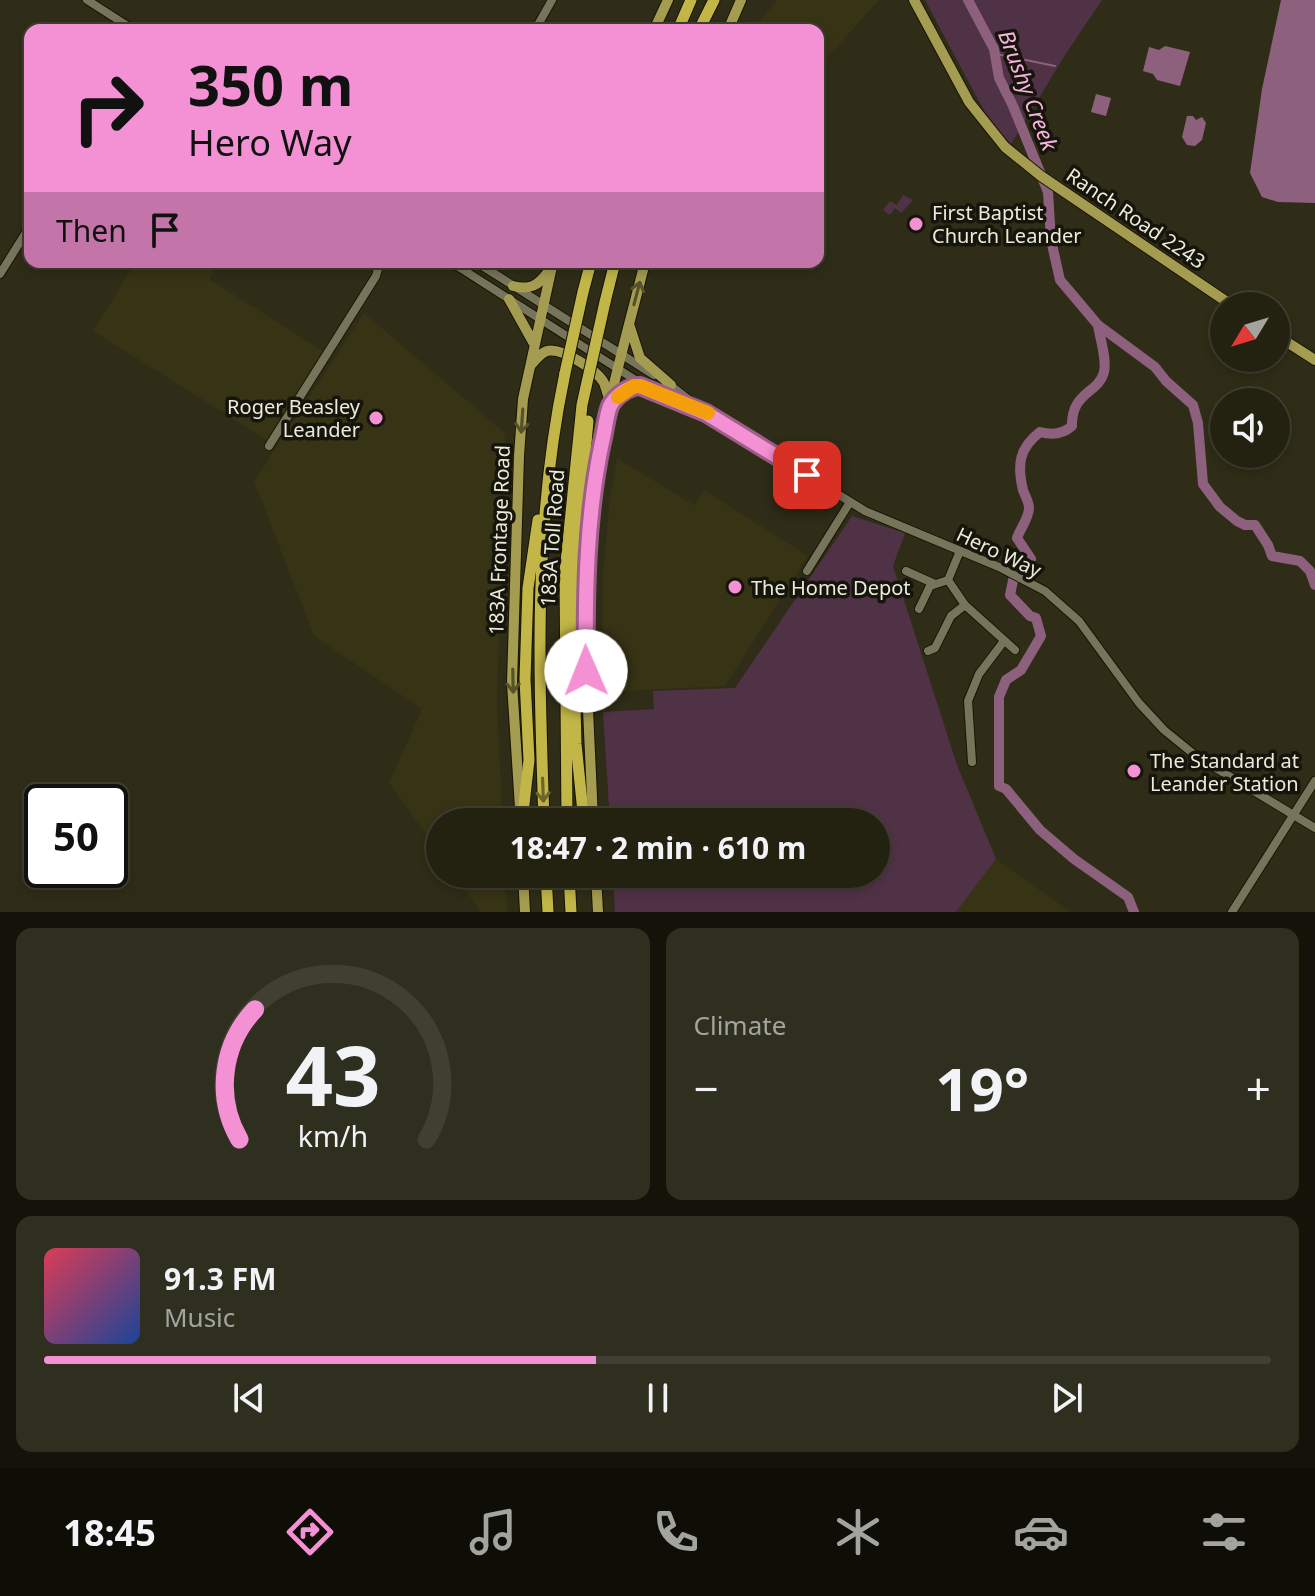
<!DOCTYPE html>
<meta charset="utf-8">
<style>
body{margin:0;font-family:"Noto Sans",sans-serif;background:#2f2f1f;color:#f1f3f6;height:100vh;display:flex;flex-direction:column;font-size:30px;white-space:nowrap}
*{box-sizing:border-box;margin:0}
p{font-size:26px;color:#a3a49f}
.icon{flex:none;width:44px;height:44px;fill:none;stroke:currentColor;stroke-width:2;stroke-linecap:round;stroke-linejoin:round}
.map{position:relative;height:912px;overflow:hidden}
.panel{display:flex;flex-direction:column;gap:16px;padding:16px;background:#131309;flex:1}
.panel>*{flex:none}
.hud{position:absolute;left:24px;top:24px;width:800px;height:244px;border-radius:16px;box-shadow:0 4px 12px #0003,0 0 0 2px #403f31;background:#f491d4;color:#111;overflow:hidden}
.needle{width:52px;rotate:232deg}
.buttons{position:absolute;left:1210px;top:292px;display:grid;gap:16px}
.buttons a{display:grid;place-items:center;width:80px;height:80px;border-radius:50%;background:#232211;box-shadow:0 4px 12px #0003,0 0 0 2px #403f31;font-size:40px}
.speed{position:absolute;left:24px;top:784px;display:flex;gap:16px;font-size:40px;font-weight:700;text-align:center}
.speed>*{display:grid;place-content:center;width:104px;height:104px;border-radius:50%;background:#232211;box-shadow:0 4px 12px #0003,0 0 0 2px #403f31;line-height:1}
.speed .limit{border:4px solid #111;border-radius:12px;background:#fff;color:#111}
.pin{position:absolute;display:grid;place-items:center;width:68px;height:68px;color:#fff;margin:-34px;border-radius:16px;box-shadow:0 4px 12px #0006}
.me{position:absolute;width:88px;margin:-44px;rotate:359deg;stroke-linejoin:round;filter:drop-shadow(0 0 6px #0008)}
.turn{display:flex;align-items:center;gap:28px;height:168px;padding:0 32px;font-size:36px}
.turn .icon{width:104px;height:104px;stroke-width:2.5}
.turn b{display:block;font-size:56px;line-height:68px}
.then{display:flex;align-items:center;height:76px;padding:0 32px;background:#0003;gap:16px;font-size:30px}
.big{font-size:60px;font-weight:700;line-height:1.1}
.panel .widget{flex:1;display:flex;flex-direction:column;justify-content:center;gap:12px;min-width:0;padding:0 28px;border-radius:16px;background:#2f2f1f}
.panel .dial{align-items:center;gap:0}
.dial svg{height:208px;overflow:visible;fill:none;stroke:#403f31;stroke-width:7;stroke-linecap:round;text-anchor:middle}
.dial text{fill:#f1f3f6;stroke:none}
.song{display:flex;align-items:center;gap:24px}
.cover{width:96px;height:96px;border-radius:12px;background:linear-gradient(135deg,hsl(350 70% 55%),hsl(220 70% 35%))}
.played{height:8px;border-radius:4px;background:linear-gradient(90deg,#f491d4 45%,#403f31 45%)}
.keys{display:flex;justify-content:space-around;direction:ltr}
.heat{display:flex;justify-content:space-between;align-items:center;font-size:44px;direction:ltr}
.panel .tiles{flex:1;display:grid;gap:16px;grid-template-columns:1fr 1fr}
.widget:last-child{grid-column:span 2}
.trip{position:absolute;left:426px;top:808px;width:464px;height:80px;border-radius:40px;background:#232211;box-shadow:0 4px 12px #0003,0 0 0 2px #403f31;font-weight:700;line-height:80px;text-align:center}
.tabs{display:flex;height:128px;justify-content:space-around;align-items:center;background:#0e0e07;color:#a3a49f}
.tabs .icon{width:56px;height:56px}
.tabs .active{color:#f491d4}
.tabs b{font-size:36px;color:#f1f3f6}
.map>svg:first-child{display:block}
.built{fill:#373315}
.green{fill:#503246}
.water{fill:#8d617e}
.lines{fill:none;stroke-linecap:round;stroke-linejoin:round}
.stream{stroke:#8d617e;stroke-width:2}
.river{stroke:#8d617e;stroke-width:10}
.minor-casing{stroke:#181502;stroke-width:10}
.major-casing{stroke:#181502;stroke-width:12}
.highway-casing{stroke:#181502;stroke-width:13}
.minor{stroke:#77745c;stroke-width:8}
.major{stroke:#a49c50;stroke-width:10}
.highway{stroke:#c2b648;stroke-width:11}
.highway-bridge-casing{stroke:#181502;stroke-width:13;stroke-linecap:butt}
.highway-bridge{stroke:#c2b648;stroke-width:11}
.oneway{stroke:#56522a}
.oneway2{stroke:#6c662a}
.route-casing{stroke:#9f5e8a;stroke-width:20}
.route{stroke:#f491d4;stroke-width:14}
.slow{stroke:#f59e0b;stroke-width:14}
.poi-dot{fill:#f491d4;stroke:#16150b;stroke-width:3}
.labels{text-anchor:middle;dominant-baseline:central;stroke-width:7;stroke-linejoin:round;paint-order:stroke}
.poi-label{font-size:20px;fill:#ebeadc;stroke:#16150b;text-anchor:start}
.street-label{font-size:20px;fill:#ebeadc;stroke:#16150b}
.water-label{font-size:22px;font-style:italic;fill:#fab3e1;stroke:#16150b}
</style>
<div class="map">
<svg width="1315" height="912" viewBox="0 0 1315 912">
<rect width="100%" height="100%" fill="#2f2d17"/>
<path class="built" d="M 777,0 L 879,0 L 818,68 L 818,30 L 752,30 Z
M 136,262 L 220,262 L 209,279 L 323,351 L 267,440 L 93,331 Z
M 364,313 L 505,433 L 497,704 L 503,822 L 440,822 L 440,854 L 389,783 L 422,709 L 314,636 L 254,481 Z
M 617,458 L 694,505 L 704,490 L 808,556 L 725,686 L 601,692 L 603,575 L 609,504 Z
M 996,859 L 1071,912 L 956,912 Z
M 454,874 L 505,874 L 507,912 L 481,912 Z"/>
<path class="green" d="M 925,0 L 1102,0 L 1065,55 L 1011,144 L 995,131 Z
M 903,195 L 913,200 L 901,213 L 895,208 L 890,215 L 883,210 L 890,201 L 897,205 Z
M 852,516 L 905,533 L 893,566 L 957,765 L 996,859 L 956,912 L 615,912 L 613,874 L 876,874 L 876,822 L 610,822 L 603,712 L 654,709 L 653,691 L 735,688 Z"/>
<path class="water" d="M 1281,0 L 1315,0 L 1315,203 L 1278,202 L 1262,197 L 1250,173 L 1262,89 Z
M 1165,46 L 1190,52 L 1180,86 L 1157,80 L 1153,74 L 1143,71 L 1149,47 L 1159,50 Z
M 1096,94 L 1111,98 L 1106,116 L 1091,112 Z
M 1187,116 L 1193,116 L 1196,120 L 1202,117 L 1206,123 L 1202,140 L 1195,146 L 1187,145 L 1182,137 Z"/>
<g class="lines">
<path class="stream" d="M 996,54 L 1055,66"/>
<path class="river" d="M 968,0 L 994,49 L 999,78 L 1013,106 L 1048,192 L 1051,240 L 1060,280 L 1098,325 L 1155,367 L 1166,381 L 1193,405 L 1198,423 L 1203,484 L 1220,507 L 1237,521 L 1245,525 L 1255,525 L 1268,545 L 1272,556 L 1300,561 L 1310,571 L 1315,585
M 1098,325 C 1100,339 1107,359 1104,372 C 1099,393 1071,392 1072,426 C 1063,434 1051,435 1040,432 C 1019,448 1017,465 1023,490 C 1025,496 1029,502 1029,508 C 1029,518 1020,529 1017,538 L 1031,559 L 1015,571 L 1010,595 L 1030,616 L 1036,618 L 1041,636 L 1021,670 L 1006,680 L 999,697 L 999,786 L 1006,789 L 1040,830 L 1074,859 L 1128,897 L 1134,912"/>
<g class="minor-casing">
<path id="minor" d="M 87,0 L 134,30
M 535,30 L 552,0
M 451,262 L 662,397 L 698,410
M 476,262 L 654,375
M 0,274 L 30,226
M 666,382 L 706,413 L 865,511 L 999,567 L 1045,591 L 1079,621 L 1139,703 L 1164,730 L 1196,756 L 1315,828
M 269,446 L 376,276 L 380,262
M 960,551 L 948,580 L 965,605 L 1015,650
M 807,571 L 850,502
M 906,571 L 935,584
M 919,609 L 930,586 L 948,580
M 928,651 L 935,648 L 951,616 L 965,605
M 972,762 L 968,701 L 979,674 L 1004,641
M 1232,912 L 1315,781"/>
</g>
<g class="major-casing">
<path id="major" d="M 914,0 L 969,102 L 1005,147 L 1041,176 L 1233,306
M 654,30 L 668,0
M 728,30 L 741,0
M 513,286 C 530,290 538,286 548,272
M 509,299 L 533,342
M 630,327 L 640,358 L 671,385
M 1276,335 L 1315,360
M 532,364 C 536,359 541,353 547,351 C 561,347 597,370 604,383 C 606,388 608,396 610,402
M 612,402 L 634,386 L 650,389
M 520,808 L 512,683 L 519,456 L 523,399 L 553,262
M 593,822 C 589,707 577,583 596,469 C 608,400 628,330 645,262
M 523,874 L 525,912
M 596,874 L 598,912"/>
</g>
<g class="highway-casing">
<path id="highway" d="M 678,30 L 691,0
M 699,30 L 714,0
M 583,292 L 591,262
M 605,302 L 615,262
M 522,822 L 529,760 L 525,679 L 528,588 L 538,520
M 544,822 C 539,668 533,525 565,373
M 567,822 L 565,572 L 582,405 L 586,387
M 584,822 L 576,744 L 572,599 L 588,421
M 546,874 L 548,912
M 569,874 L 571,912
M 595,874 L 597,879"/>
</g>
<use href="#minor" class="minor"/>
<use href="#major" class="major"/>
<use href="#highway" class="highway"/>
<g class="highway-bridge-casing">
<path id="highway-bridge" d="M 565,373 L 583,292
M 586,387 L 605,302"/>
</g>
<use href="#highway-bridge" class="highway-bridge"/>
</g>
<defs><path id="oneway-shaft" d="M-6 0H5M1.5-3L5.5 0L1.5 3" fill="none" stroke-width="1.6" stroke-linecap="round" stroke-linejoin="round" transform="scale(2)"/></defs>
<g class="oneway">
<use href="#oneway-shaft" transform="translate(637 293) rotate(-75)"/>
<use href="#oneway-shaft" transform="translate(522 421) rotate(94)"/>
<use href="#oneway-shaft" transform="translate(513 681) rotate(89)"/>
</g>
<use class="oneway2" href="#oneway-shaft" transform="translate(543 790) rotate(88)"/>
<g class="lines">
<g class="route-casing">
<path id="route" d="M 586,671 C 585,595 586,517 602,442 C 605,431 606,416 610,406 C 615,396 629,386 640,386 L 706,413 L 807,475"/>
</g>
<use href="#route" class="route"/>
<path class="slow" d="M 618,397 L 634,386 L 640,386 L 708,413"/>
</g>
<g class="poi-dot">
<circle cx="916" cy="224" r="8"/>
<circle cx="376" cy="418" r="8"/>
<circle cx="735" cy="587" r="8"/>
<circle cx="1134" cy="771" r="8"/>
</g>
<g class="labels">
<g class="poi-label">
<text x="932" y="212">First Baptist<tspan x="932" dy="23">Church Leander</tspan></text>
<text x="360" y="406" text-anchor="end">Roger Beasley<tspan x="360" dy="23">Leander</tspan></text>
<text x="751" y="587">The Home Depot</text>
<text x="1150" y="760">The Standard at<tspan x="1150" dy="23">Leander Station</tspan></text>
</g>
<g class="street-label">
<text transform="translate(1136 218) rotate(34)">Ranch Road 2243</text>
<text transform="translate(552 538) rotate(-86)">183A Toll Road</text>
<text transform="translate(499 540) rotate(-88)">183A Frontage Road</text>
<text transform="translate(999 552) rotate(25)">Hero Way</text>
</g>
<g class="water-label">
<text transform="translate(1029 90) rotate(69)">Brushy Creek</text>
</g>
</g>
</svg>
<div class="buttons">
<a><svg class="needle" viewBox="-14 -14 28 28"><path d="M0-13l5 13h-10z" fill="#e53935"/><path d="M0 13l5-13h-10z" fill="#a3a49f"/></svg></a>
<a><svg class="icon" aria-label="sound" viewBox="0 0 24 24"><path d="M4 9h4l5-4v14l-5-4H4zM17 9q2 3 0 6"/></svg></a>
</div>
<div class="speed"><div class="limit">50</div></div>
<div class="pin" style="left:807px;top:475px;background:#d93025"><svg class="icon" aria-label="arrive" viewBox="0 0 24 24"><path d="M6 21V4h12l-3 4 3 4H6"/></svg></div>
<svg class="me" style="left:586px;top:671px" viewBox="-20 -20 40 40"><circle r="19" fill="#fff"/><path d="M0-13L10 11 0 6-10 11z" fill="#f491d4"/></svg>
<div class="trip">18:47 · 2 min · 610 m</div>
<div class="hud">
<div class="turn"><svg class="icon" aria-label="right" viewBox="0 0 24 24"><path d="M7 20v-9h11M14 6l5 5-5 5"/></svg><div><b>350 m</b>Hero Way</div></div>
<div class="then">Then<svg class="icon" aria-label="arrive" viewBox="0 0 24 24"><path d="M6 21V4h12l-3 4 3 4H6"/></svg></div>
</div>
</div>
<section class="panel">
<div class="tiles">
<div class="widget dial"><svg viewBox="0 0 100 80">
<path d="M14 69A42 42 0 1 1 86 69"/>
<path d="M14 69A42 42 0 0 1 20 19" stroke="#f491d4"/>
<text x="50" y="56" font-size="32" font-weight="700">43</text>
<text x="50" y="72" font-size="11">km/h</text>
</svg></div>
<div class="widget"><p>Climate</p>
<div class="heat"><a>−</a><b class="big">19°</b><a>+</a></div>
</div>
<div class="widget">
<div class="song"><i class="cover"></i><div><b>91.3 FM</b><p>Music</p></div></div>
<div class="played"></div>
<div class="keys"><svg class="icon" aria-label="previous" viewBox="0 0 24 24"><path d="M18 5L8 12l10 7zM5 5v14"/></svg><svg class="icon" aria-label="pause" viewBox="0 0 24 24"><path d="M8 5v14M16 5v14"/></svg><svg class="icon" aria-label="next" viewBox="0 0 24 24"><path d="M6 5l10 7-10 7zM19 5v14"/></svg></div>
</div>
</div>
</section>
<nav class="tabs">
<b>18:45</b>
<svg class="icon active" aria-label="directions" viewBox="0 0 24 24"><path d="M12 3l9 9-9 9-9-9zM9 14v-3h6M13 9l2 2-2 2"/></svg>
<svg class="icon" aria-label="music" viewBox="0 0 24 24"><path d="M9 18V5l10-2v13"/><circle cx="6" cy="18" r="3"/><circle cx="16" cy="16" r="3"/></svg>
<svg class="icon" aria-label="phone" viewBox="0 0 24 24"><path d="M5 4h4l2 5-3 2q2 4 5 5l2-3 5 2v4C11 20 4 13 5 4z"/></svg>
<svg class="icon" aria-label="climate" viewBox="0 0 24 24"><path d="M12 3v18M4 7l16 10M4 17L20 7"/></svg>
<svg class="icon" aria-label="car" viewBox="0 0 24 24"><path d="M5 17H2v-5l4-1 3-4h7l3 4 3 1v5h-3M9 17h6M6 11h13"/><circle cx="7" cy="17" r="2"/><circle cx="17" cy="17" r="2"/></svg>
<svg class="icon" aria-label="filters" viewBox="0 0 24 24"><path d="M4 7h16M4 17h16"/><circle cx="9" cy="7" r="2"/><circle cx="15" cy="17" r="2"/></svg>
</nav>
